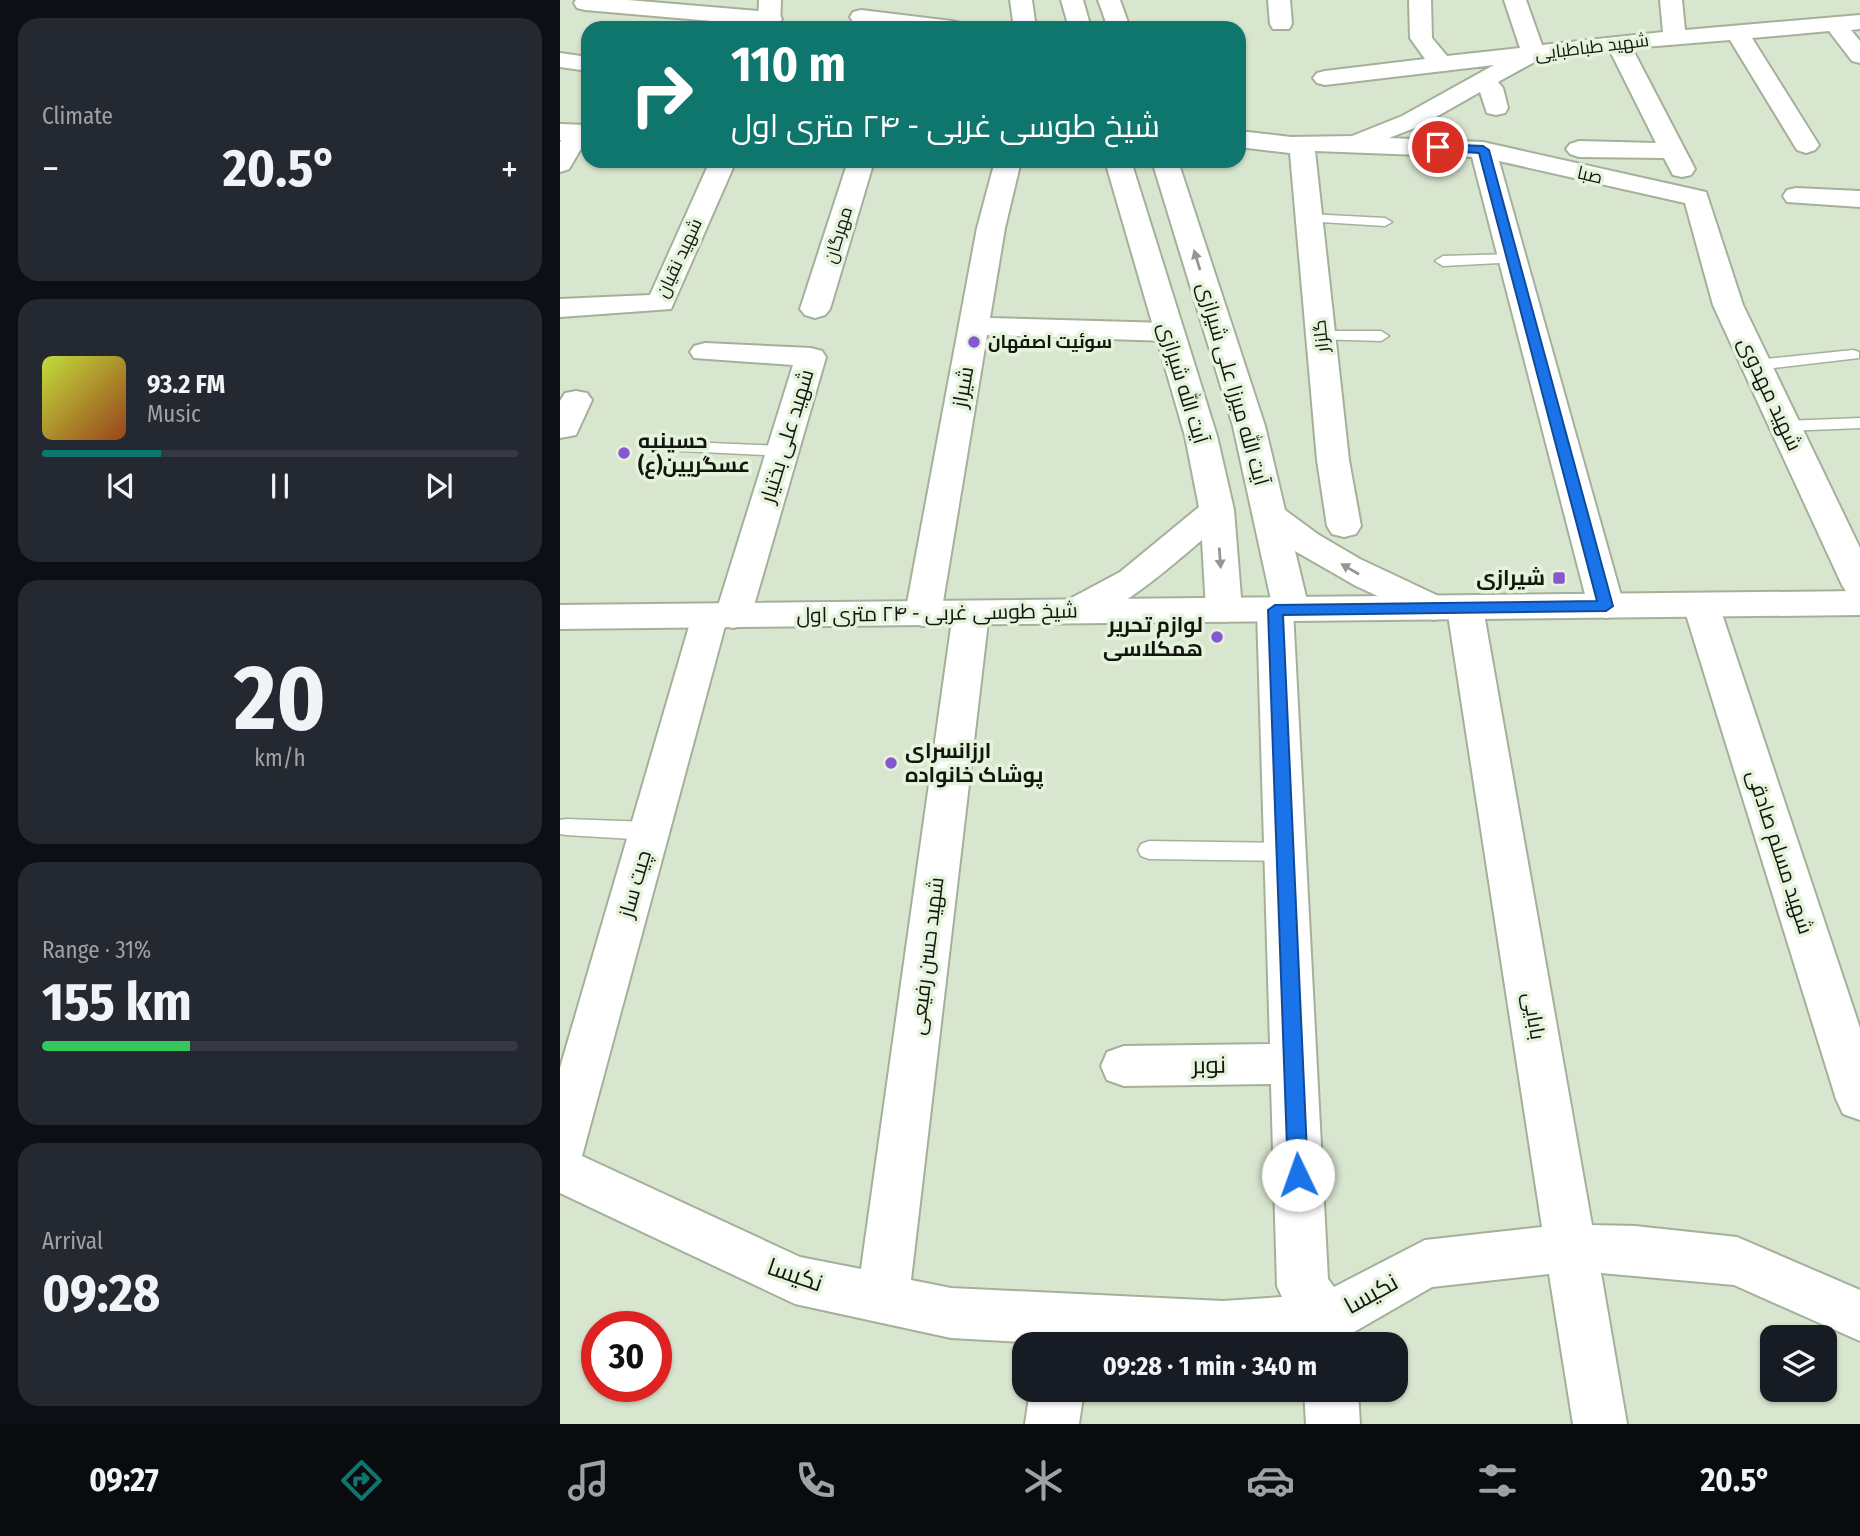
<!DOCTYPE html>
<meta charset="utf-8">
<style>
body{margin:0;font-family:"Fira Sans Condensed",Cairo,sans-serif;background:#242831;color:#f1f3f6;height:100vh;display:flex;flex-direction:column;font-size:26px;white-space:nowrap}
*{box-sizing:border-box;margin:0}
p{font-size:23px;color:#9ea1a6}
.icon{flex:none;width:38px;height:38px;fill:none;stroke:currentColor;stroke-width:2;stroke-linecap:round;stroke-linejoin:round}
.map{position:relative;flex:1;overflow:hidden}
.side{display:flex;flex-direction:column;gap:18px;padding:18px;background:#0d0f14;width:560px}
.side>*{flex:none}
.top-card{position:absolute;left:21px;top:21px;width:665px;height:147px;border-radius:21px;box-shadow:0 2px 5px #0004;background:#0f766e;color:#fff;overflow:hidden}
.tools{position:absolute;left:1200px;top:1325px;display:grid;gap:14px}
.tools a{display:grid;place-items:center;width:77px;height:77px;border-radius:14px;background:#171b24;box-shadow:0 2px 5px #0004;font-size:35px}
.speed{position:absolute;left:21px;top:1311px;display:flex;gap:14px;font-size:35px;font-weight:700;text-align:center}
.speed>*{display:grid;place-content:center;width:91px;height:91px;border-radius:50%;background:#171b24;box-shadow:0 2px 5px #0004;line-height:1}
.speed .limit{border:10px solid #d22;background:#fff;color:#111}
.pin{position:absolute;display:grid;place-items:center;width:60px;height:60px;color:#fff;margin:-30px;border:4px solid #fff;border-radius:50%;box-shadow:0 2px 7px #0007}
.me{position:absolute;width:77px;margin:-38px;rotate:357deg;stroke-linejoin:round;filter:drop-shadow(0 0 5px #0008)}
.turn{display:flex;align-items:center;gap:24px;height:147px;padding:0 35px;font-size:32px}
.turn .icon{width:91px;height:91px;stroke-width:2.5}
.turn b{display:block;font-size:49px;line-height:60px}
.big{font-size:52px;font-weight:700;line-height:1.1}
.side .tile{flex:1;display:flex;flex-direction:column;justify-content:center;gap:10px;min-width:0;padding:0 24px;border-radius:21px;background:#242831}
.side .dial{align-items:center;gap:0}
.dial b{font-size:91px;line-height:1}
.song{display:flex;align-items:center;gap:21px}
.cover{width:84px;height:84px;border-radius:10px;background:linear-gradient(135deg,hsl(70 70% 55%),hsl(20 70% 35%))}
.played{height:7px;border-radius:4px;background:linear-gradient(90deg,#0f766e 25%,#363941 25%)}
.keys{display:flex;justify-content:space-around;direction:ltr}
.heat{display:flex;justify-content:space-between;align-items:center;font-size:38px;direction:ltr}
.charge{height:10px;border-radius:5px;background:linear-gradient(90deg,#34c759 31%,#363941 0)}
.trip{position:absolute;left:452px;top:1332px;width:396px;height:70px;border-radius:21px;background:#171b24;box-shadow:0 2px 5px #0004;font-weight:700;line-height:70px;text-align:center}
.tabs{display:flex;height:112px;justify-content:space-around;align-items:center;background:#090b0e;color:#9ea1a6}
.tabs .icon{width:49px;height:49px}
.tabs .current{color:#0f766e}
.tabs b{font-size:32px;color:#f1f3f6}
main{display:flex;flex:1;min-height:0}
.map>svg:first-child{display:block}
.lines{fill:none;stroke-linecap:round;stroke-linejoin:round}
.service-casing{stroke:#a4b09a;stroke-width:3}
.minor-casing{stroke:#a4b09a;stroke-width:4}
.tertiary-casing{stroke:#a4b09a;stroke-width:4}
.secondary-casing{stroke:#a4b09a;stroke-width:4}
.service{fill:#fff;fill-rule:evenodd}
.minor{fill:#fff;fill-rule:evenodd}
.tertiary{fill:#fff;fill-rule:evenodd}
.secondary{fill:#fff;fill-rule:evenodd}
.oneway{fill:#949693}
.route{fill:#1a73e8;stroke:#114b97;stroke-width:2}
.poi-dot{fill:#8557d0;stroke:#e6f3dc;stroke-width:2.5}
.labels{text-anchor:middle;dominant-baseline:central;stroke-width:7;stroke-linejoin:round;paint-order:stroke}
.far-street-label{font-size:18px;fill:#12160e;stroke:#e6f3dc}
.far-poi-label{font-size:18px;font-weight:bold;fill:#12160e;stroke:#e6f3dc;text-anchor:start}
.street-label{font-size:21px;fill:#12160e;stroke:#e6f3dc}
.poi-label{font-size:21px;font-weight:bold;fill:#12160e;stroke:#e6f3dc;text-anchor:start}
.near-street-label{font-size:24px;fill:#12160e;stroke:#e6f3dc}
</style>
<main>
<section class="side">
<div class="tile"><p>Climate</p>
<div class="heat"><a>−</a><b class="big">20.5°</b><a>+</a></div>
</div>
<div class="tile">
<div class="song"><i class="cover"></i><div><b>93.2 FM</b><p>Music</p></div></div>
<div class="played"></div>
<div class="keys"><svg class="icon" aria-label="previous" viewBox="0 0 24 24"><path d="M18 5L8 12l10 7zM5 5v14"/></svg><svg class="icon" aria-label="pause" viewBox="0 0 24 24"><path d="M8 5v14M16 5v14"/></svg><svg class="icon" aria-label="next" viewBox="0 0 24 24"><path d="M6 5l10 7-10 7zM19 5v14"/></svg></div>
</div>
<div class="tile dial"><b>20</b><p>km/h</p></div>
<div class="tile"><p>Range · 31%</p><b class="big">155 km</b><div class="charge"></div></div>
<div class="tile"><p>Arrival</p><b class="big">09:28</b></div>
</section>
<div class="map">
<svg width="1300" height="1424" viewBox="0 0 1300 1424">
<rect width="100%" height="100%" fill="#d9e6cf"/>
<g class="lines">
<g class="service-casing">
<path id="service" d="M 749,214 L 825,218 L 832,222 L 825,226 L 744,221 L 742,218 L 744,215 Z
M 953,254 L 958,256 L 961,259 L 958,262 L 883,266 L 875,261 L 883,256 Z
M 761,331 L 821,331 L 829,336 L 821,341 L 755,339 L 753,336 L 755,333 Z
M 1293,350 L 1299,352 L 1299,358 L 1196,370 L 1188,365 L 1196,360 Z
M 1300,418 L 1300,428 L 1225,431 L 1216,426 L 1225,421 Z
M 127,442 L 223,446 L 232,451 L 223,456 L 121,451 L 118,447 Z
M 6,819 L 89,822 L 97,825 L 100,831 L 97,837 L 89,840 L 6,835 L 0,834 L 0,820 Z
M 589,841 L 724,843 L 732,846 L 735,852 L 732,858 L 724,861 L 589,859 L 581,856 L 578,850 L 581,844 Z"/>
</g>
<g class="minor-casing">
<path id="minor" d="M 16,0 L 68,0 L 211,12 L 219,14 L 222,19 L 219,24 L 211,26 L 25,10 L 17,8 L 14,3 Z
M 450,0 L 472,0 L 476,28 L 454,28 Z
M 708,0 L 730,0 L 732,24 L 729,29 L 713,29 L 710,24 Z
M 849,0 L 871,0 L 872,38 L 887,56 L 960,48 L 944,0 L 966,0 L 982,45 L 1103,32 L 1100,0 L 1122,0 L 1125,30 L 1300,15 L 1300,29 L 1291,30 L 1300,41 L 1300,63 L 1292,61 L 1269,31 L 1192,38 L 1259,145 L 1255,150 L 1246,153 L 1237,150 L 1170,40 L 1072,48 L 1135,169 L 1131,175 L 1122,177 L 1113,175 L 1104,158 L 1019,157 L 1010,154 L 1006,149 L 1010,144 L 1019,141 L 1096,143 L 1050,51 L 978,60 L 938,82 L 943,88 L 948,108 L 945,113 L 936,115 L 927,113 L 920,92 L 860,126 L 829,138 L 923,142 L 1146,192 L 1183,305 L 1300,548 L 1300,597 L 1287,593 L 1282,585 L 1153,305 L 1125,203 L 939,161 L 1064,606 L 1059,614 L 1046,618 L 1033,614 L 1028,606 L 912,157 L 755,151 L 789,460 L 801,526 L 796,534 L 784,537 L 772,534 L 767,526 L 757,460 L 730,153 L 679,147 L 679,131 L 731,137 L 792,136 L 842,116 L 934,65 L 765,85 L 757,83 L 753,78 L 757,73 L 765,71 L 865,59 L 850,38 Z
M 301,10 L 392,21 L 400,23 L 403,28 L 336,28 L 293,22 L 290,17 L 293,12 Z
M 18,125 L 27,128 L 28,137 L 9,169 L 0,172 L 0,142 L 9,128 Z
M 150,161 L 176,161 L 111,309 L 0,317 L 0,299 L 90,295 Z
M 288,161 L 314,161 L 270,309 L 265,315 L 255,318 L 245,315 L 240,309 Z
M 435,161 L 461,161 L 445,228 L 430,318 L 608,323 L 619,326 L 623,332 L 619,338 L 608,341 L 427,335 L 381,614 L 376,623 L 363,626 L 350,623 L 345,614 L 417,228 Z
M 1236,188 L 1300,191 L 1300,207 L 1227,202 L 1223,196 L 1227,190 Z
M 145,343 L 251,348 L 262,351 L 266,357 L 191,616 L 186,625 L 173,628 L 165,626 L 22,1156 L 240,1257 L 301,1269 L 393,613 L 398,604 L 411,601 L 424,604 L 429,613 L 351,1280 L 391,1288 L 663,1301 L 722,1297 L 717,1286 L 711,1084 L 564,1086 L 547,1080 L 541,1066 L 547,1052 L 564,1046 L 710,1044 L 697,610 L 702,602 L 715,598 L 728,602 L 733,610 L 768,1279 L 774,1287 L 865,1240 L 982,1227 L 887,608 L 892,600 L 905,596 L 918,600 L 923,608 L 1032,1225 L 1075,1226 L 1177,1237 L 1300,1290 L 1300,1341 L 1174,1285 L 1041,1273 L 1067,1424 L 1013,1424 L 989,1274 L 872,1287 L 794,1332 L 792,1344 L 501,1344 L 391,1338 L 235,1304 L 0,1193 L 0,1068 L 132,616 L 137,607 L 150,604 L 158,606 L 233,365 L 134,358 L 130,352 L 134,346 Z
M 16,391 L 27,393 L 32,400 L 16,435 L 0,438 L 0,401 L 5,393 Z
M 1141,593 L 1154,597 L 1159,605 L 1300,1028 L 1300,1120 L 1283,1114 L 1276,1099 L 1123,605 L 1128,597 Z
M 470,1390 L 524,1390 L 519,1424 L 465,1424 Z
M 744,1390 L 798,1390 L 800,1424 L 746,1424 Z"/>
</g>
<g class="tertiary-casing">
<path id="tertiary" d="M 199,0 L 221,0 L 220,28 L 198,28 Z
M 501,0 L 523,0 L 531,28 L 509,28 Z
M 538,0 L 560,0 L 570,28 L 548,28 Z
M 0,53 L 28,57 L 28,71 L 0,67 Z
M 0,124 L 28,125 L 28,141 L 0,140 Z
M 545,161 L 571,161 L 657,436 L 674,510 L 682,610 L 677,618 L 664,622 L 651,618 L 646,610 L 642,540 C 612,565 541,631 502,621 L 497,612 L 502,603 L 560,572 L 639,507 L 625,436 Z
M 592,161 L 618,161 L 705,426 L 725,510 L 759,535 L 800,559 L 887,600 L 892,608 L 887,616 L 874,620 L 861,616 L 796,586 L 735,551 L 749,609 L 744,617 L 731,621 L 718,617 L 713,609 L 673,426 Z"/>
</g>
<g class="secondary-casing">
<path id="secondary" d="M 1300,591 L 1300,615 L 0,629 L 0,605 Z"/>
</g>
<use href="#service" class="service"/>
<use href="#minor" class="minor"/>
<use href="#tertiary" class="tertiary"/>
<use href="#secondary" class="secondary"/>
</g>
<defs><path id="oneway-solid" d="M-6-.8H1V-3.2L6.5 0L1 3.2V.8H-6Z" transform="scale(1.75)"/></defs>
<g class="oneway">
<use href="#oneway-solid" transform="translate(637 260) rotate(-107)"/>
<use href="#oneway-solid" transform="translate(660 558) rotate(86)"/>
<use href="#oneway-solid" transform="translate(790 569) rotate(-150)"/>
</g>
<path class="route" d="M 878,144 L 923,146 L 929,150 L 1053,606 L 1046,611 L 723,615 L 748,1175 L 745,1182 L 738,1184 L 731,1182 L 728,1175 L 708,610 L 715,605 L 1037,601 L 919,153 L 874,150 L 874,145 Z"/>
<g class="poi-dot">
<circle cx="414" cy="342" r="7"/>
<circle cx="64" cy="453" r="7"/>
<rect x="992" y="571" width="14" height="14" rx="3.5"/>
<circle cx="657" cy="637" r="7"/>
<circle cx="331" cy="763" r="7"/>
</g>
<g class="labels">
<g class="far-street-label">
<text transform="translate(1032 47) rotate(-7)">شهید طباطبایی</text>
<text transform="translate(1030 175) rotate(13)">صبا</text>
<text transform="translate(278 235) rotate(-73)">مهرگان</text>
<text transform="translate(119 258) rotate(-65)">شهید نقیان</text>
<text transform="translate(761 336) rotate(-96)">گلزار</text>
</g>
<g class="far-poi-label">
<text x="428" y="342">سوئیت اصفهان</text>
</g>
<g class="street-label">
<text transform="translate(623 383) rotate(73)">آیت الله شیرازی</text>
<text transform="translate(673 384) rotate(74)">آیت الله میرزا علی شیرازی</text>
<text transform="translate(403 387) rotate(-80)">شیراز</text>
<text transform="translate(1210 394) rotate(65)">شهید مهدوی</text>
<text transform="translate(227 436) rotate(-73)">شهید علی بختیار</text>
<text transform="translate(377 613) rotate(-1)">شیخ طوسی غربی - ۲۴ متری اول</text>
<text transform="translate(1220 852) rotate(72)">شهید مسلم صادقی</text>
<text transform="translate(75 884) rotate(-74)">چیت ساز</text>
<text transform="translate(367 956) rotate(-83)">شهید حسن رفیعی</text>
<text transform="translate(974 1016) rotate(80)">بابایی</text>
</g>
<g class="poi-label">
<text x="78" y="441">حسینیه<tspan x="78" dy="24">عسگریین(ع)</tspan></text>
<text x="985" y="578" text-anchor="end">شیرازی</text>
<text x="643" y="625" text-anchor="end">لوازم تحریر<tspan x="643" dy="24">همکلاسی</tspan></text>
<text x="345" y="751">ارزانسرای<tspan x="345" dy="24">پوشاک خانواده</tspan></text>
</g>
<g class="near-street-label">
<text transform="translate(649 1065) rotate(-1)">نوبر</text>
<text transform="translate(235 1275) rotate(19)">نکیسا</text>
<text transform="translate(811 1294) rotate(-29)">نکیسا</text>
</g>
</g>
</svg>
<div class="tools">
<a><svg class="icon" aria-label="layers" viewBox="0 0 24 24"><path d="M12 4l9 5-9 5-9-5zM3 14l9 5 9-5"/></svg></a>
</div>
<div class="speed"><div class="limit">30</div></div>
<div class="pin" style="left:878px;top:147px;background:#d93025"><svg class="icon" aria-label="arrive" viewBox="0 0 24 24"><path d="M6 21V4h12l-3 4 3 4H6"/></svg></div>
<svg class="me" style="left:738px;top:1175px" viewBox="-20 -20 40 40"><circle r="19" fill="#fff"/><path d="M0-13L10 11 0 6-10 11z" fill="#1a73e8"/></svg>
<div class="trip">09:28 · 1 min · 340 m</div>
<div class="top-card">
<div class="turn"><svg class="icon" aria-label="right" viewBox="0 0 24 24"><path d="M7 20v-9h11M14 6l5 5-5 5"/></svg><div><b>110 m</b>شیخ طوسی غربی - ۲۴ متری اول</div></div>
</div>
</div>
</main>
<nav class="tabs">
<b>09:27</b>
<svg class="icon current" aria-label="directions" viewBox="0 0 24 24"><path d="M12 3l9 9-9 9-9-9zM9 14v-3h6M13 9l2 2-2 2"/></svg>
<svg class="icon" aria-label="music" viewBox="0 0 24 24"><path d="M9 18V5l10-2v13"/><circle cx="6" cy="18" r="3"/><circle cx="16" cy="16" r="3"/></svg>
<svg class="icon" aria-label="phone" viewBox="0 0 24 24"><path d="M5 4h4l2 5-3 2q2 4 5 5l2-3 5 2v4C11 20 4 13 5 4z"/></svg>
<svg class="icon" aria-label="climate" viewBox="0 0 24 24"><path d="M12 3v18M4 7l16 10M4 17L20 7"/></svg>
<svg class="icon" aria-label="car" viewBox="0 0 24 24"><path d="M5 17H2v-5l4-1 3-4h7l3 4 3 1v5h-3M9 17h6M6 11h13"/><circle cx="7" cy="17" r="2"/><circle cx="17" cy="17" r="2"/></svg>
<svg class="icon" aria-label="filters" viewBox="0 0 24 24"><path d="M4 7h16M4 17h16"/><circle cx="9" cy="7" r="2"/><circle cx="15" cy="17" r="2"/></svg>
<b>20.5°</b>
</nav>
